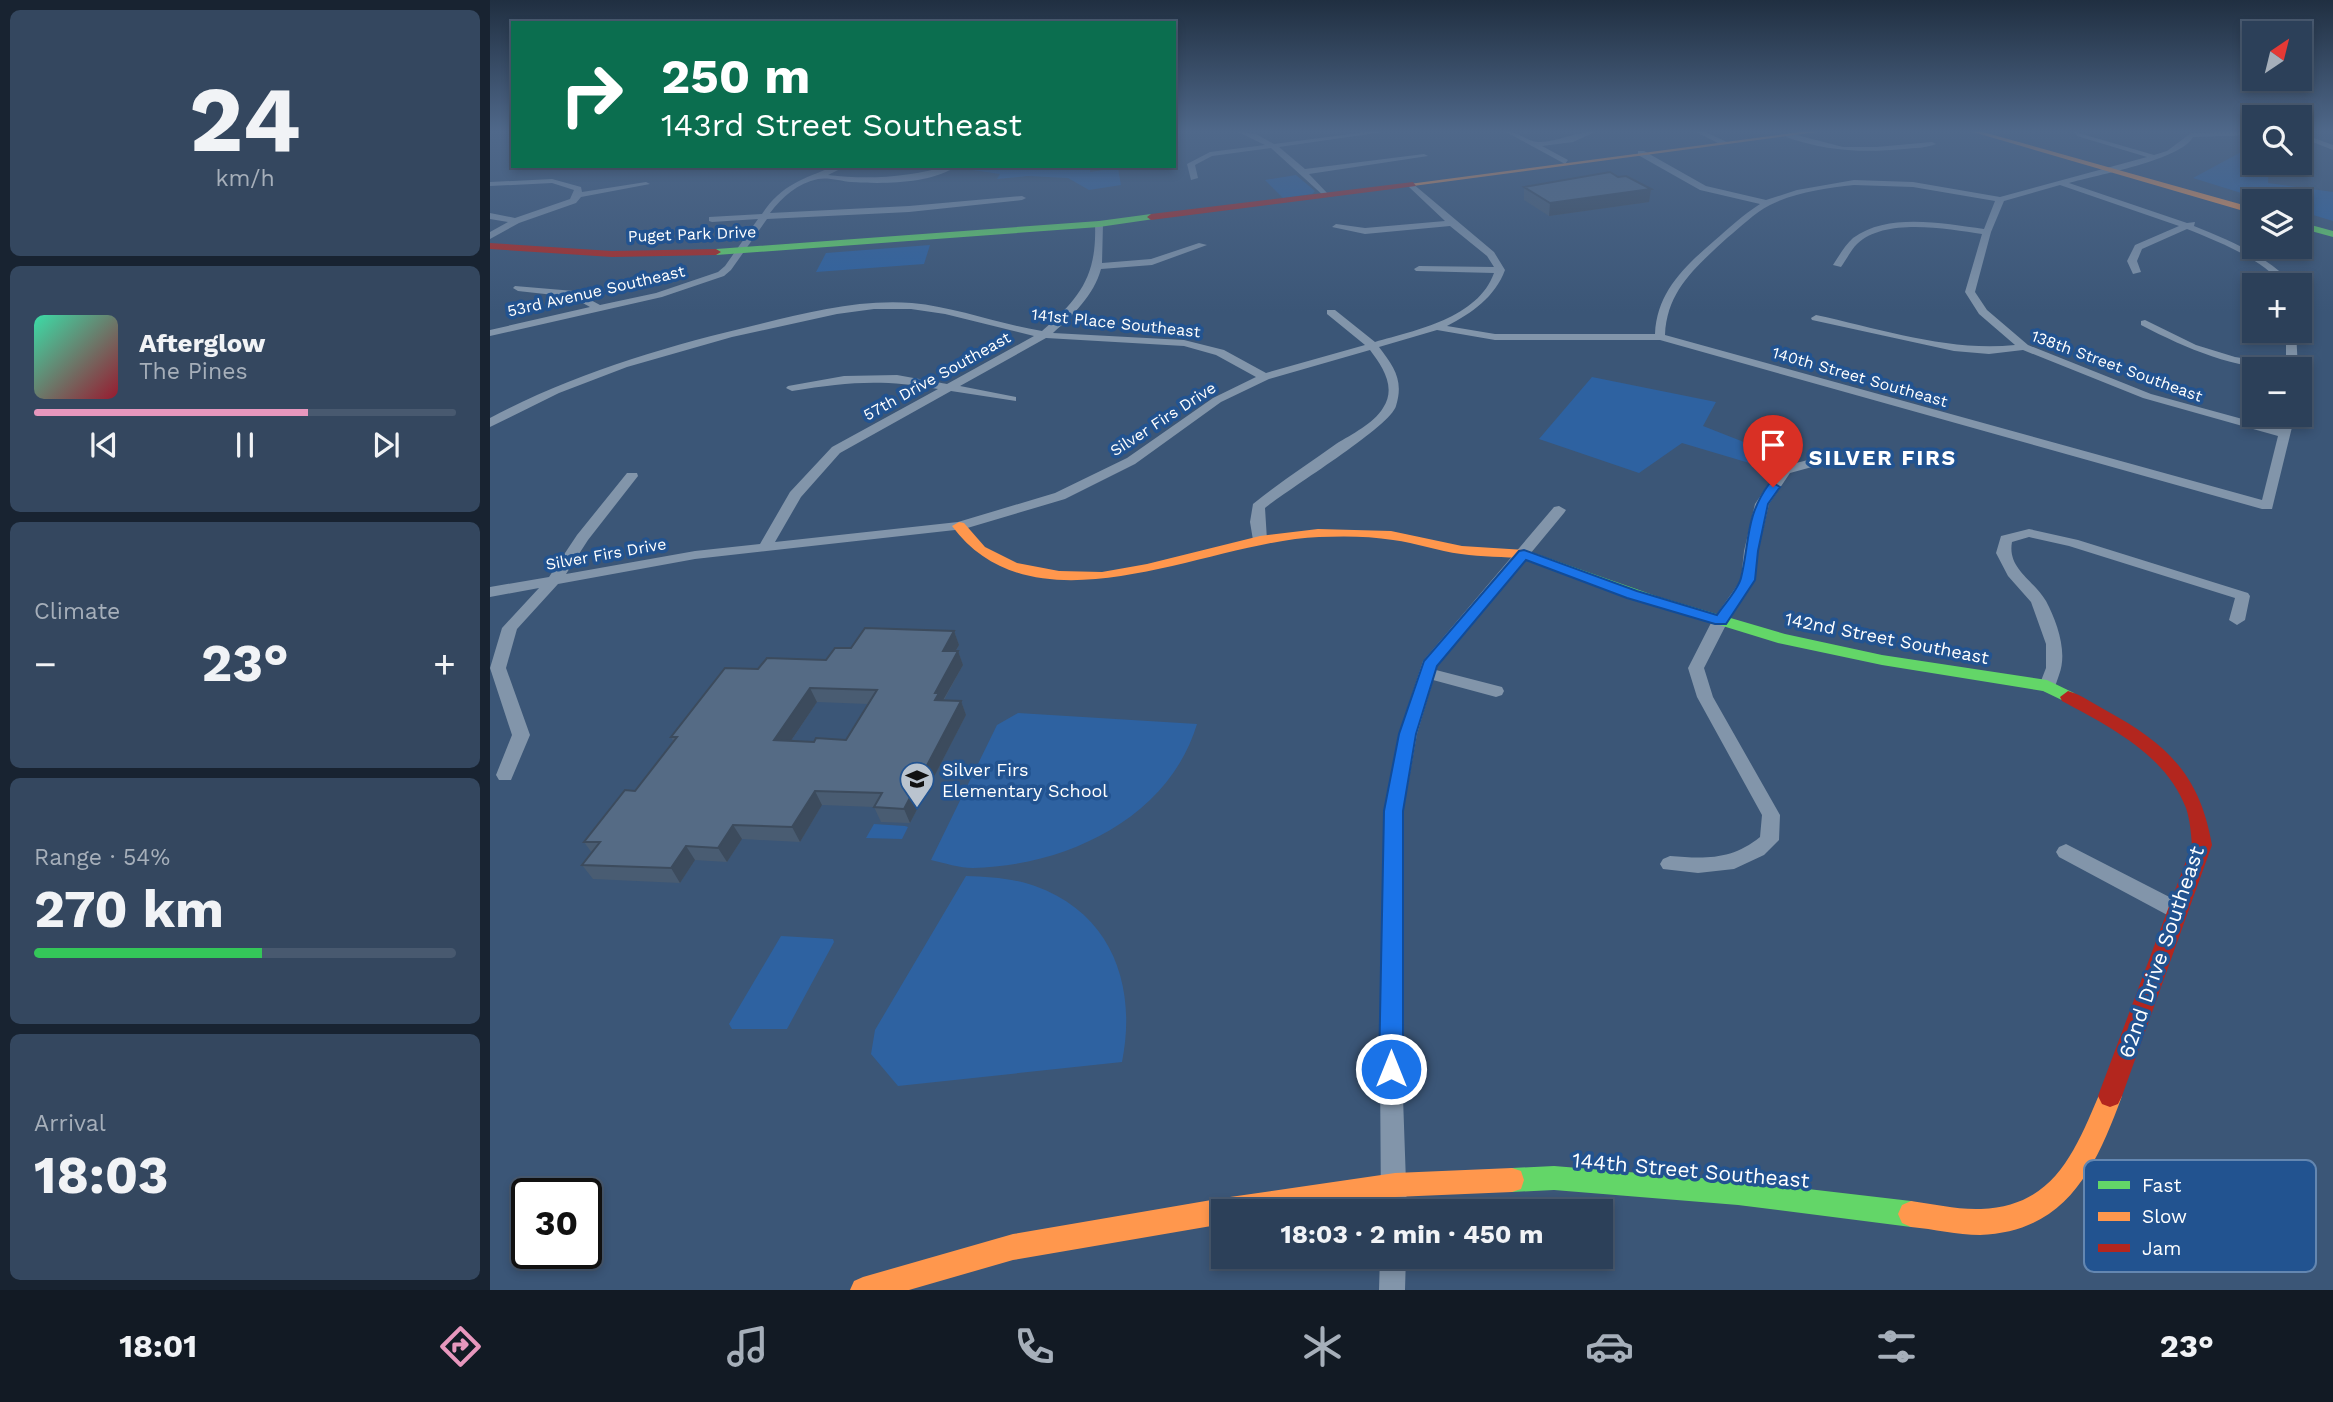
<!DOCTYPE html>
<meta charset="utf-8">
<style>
body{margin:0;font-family:"Work Sans",sans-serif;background:#34475f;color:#f1f3f6;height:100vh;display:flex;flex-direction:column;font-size:26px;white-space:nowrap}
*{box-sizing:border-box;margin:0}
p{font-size:23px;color:#a6afba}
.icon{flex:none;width:38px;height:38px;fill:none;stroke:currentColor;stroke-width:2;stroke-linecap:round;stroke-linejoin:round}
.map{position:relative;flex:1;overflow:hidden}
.sheet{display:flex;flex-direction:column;gap:10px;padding:10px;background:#182331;width:490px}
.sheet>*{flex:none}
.hud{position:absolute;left:21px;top:21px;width:665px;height:147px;border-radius:0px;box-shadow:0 4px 10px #0003,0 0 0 2px #48596f;background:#0b6e4f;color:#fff;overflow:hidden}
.needle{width:46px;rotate:35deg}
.fabs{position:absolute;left:1752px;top:21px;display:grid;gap:14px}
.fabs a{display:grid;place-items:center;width:70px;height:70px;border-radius:0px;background:#2c4059;box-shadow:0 4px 10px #0003,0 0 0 2px #48596f;font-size:35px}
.speed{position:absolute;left:21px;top:1178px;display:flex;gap:14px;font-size:35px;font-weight:700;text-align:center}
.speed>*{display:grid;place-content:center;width:91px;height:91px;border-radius:50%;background:#2c4059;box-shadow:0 4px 10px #0003,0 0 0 2px #48596f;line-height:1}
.speed .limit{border:4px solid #111;border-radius:10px;background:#fff;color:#111}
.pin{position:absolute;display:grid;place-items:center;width:60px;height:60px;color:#fff;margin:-72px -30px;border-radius:50% 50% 50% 0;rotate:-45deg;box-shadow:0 0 7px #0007}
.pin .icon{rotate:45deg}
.me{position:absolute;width:77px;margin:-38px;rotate:0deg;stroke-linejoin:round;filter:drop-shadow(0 0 5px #0008)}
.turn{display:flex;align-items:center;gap:24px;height:147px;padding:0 35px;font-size:32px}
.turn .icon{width:91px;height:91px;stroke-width:2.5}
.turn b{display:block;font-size:49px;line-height:60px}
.big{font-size:52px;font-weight:700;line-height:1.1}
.sheet .widget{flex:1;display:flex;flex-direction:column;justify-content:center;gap:10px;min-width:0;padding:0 24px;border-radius:10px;background:#34475f}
.sheet .dial{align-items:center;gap:0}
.dial b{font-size:91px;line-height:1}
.song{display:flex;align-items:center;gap:21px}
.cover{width:84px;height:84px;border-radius:10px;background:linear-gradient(135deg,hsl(160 70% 55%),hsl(350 70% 35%))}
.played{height:7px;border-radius:4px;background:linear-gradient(90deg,#e797bd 65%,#48596f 65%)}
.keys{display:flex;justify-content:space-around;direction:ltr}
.heat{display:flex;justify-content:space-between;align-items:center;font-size:38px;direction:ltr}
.charge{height:10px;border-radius:5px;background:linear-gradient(90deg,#34c759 54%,#48596f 0)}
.trip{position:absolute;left:721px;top:1199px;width:402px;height:70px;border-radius:0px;background:#2c4059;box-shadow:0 4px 10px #0003,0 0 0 2px #48596f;font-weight:700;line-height:70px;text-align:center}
.tabs{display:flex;height:112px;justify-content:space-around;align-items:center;background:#121a24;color:#a6afba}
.tabs .icon{width:49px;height:49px}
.tabs .selected{color:#e797bd}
.tabs b{font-size:32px;color:#f1f3f6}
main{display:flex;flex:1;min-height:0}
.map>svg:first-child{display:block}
.green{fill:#2e62a1}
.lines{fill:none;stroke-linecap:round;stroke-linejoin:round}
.street{fill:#8295aa;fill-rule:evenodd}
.fast{fill:#63d668;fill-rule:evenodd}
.slow{fill:#ff974d;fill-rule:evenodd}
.jam{fill:#b3261e;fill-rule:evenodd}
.wall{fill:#495c72;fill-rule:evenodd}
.shaded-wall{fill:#3c4b5d}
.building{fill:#556b85;stroke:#3c4b5d;stroke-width:2;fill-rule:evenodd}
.route{fill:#1a73e8;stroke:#114b97;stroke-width:2}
.labels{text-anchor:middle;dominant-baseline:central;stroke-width:7;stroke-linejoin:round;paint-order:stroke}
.far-street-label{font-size:16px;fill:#fff;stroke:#225390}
.street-label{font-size:18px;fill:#fff;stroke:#225390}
.poi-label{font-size:18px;fill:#fff;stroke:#225390;text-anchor:start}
.far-district-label{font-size:21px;font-weight:bold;letter-spacing:2px;fill:#fff;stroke:#225390}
.near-street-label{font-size:21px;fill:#fff;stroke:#225390}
.key{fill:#225390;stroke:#6487b1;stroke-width:2}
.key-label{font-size:19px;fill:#fff}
</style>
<main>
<section class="sheet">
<div class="widget dial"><b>24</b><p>km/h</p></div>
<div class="widget">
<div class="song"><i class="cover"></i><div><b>Afterglow</b><p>The Pines</p></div></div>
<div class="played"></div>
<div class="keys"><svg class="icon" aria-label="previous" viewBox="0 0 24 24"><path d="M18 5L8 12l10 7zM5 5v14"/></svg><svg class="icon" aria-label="pause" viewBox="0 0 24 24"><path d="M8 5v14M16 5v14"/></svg><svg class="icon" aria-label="next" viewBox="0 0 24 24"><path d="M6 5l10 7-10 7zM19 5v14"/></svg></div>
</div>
<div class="widget"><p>Climate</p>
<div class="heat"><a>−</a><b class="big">23°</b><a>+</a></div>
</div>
<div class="widget"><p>Range · 54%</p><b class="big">270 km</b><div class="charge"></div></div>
<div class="widget"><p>Arrival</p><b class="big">18:03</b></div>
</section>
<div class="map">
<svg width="1843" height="1290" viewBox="0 0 1843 1290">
<rect width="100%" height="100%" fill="#3b5677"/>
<path class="green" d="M 1755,150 L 1764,152 L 1764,163 L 1779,163 L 1778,183 L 1843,192 L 1843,221 L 1810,211 L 1810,201 L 1777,201 L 1703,178 Z
M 483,166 L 601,166 L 600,172 L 628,168 L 631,185 L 599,190 L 578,178 L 538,176 L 507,179 L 510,174 L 476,169 Z
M 806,175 L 825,191 L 822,194 L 793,198 L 775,180 Z
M 440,245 L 434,264 L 326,272 L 336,253 Z
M 1102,377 L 1226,402 L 1213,426 L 1292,457 L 1283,470 L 1192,443 L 1149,473 L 1049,439 Z
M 528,713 L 707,724 C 679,818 576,866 483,868 C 470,868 454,863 441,860 L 507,725 Z
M 384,824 L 415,826 L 418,827 L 412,839 L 376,838 Z
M 476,876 C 499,877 523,878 545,886 C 623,914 647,987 632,1062 L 408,1086 L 381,1054 L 385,1030 Z
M 291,936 L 343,939 L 344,942 L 297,1029 L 242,1029 L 239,1024 Z"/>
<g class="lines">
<path class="street" d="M 748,132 L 766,134 L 784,144 L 876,132 L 893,132 L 789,147 L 815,169 L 934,154 L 938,156 L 819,174 L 839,195 L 835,197 L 781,148 L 722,156 L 705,165 L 708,178 L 701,180 L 697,164 L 720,152 L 775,145 Z
M 1016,132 C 1029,131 1037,142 1048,142 C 1068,142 1086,131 1105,132 L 1083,142 L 1052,146 L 1078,160 L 1075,164 Z
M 1206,132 L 1215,132 L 1237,142 L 1230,144 Z
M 1585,132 L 1664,155 L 1677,151 L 1701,133 L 1764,132 L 1764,135 L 1703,137 C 1691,160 1606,175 1579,183 L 1697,223 L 1705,222 L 1704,226 C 1739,240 1779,257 1804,285 L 1793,285 C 1771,258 1729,242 1697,229 L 1652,249 L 1647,261 L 1651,272 L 1643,274 L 1637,261 L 1645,245 L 1689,226 L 1570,185 L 1514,201 L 1501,232 L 1485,292 L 1497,310 L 1538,345 L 1661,394 L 1789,429 L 1793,415 L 1805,415 L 1782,509 L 1772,509 L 1170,340 L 1005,340 L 947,330 L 889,347 C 904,367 914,380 906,406 C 900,427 798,489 775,508 L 777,540 L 775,543 L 770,544 L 763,540 L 760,522 L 763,504 C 790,482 818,464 846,444 C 862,434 883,424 893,408 C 907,387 892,366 880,350 L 779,379 L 731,402 L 645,464 L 575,499 L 474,529 L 205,559 L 68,584 L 27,629 L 16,668 L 40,735 L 21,780 L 9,780 L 6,775 L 22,735 L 0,668 L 12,628 L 49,588 L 0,597 L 0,587 L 59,577 L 87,535 L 137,473 L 147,473 L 148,476 L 98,540 L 76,574 L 205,551 L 270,544 L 300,492 L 342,447 L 448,389 C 392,379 358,382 302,391 L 296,388 L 298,386 L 354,376 L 407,375 L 457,384 L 544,336 L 455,314 L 421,309 L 384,309 L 347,314 L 242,337 L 137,367 L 69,393 L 0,427 L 0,418 C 85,373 176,346 270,324 C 319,312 371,299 422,303 C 466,307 508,324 552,331 C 590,298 607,276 605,224 L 609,221 L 613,224 L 612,263 L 661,259 L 709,243 L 717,245 L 662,265 L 611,269 C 604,295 583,315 563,333 L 694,340 L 734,350 L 776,373 L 875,345 L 837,314 L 837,310 L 845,310 L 885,342 C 926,330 988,318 1004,273 L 926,271 L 924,269 L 929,266 L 1004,267 L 997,256 L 960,226 L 875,234 L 842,227 L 846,224 L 875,228 L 955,221 L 919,187 L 922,183 L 1004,252 L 1015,270 C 1005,297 982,313 957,326 L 1005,334 L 1165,334 C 1167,292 1194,267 1224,241 C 1239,228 1253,215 1270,204 L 1210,190 L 1148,155 L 1148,151 L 1154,151 L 1216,186 L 1276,200 L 1307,190 L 1364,180 L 1423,182 L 1510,197 L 1657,157 L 1587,136 ZM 1364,185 L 1423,187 L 1505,201 L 1494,229 C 1454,224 1399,212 1363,238 C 1355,245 1349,256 1343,265 L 1351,267 C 1356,260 1361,250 1367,244 C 1395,217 1458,229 1492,234 L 1475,292 L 1489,314 L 1525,345 C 1459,352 1391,329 1326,315 L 1321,318 L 1322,320 L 1464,351 L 1499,354 L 1533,350 L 1653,398 L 1788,436 L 1772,500 L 1175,335 C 1177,290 1206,267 1237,238 C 1251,227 1264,213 1280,205 C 1306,192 1336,188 1364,185 ZM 556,338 L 694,346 L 726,355 L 766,377 L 723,398 L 637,458 L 565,493 L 468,522 L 285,542 L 311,497 L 350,453 L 461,391 L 526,401 L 526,397 L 470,386 Z
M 1299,133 L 1353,147 L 1386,147 L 1442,142 L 1446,144 C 1437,148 1424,148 1414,149 C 1372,153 1336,151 1296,137 Z
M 1810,133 L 1843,145 L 1843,150 L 1810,137 Z
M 345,166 L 356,166 L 338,175 C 379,180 418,177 458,166 L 464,168 C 436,184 392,184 361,182 C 351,181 338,177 328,179 C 308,183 292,197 280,213 L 419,206 L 532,196 L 536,198 L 532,200 L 419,212 L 277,219 L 241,270 L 234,276 L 172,297 L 0,336 L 0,330 L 100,307 L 82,297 L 28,291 L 23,288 L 25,286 L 84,291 L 110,305 L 166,293 L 228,272 L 235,266 L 268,219 L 222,222 L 219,221 L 219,217 L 272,214 C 292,184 313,179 345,166 Z
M 62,179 L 91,187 L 92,192 L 156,182 L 160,184 L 91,197 L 86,203 L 29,223 L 0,239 L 0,232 L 18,222 L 0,219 L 0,213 L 25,218 L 80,199 L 84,190 L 62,183 L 0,186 L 0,182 Z
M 1810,292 L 1815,300 L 1815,323 L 1810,326 Z
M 1655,320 L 1706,345 L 1745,357 L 1796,365 L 1796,331 L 1806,331 L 1808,369 C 1751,372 1701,351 1651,325 L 1651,321 Z
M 1318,460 L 1322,461 L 1322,467 L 1300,473 L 1279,504 L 1268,551 L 1265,580 L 1238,621 L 1214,668 L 1223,697 L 1290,815 L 1289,840 L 1274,855 L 1244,869 L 1208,873 L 1173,869 L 1170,864 L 1173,859 L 1180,856 C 1215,859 1242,860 1270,837 L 1272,815 L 1207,697 L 1198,668 L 1222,621 L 1251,580 L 1254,551 L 1265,504 L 1290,467 Z
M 1069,506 L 1076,510 L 1074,513 L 947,666 L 946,670 L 1012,687 L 1014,691 L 1012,695 L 1006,697 L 943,680 L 927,734 L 913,811 L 912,1069 L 917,1211 L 891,1211 L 890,1069 L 895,811 L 909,734 L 933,661 L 1064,507 Z
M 1539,529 L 1588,540 L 1758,593 L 1760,596 L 1755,620 L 1747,625 L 1739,620 L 1745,598 L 1579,546 L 1539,537 L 1522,542 C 1517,569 1544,580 1556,601 C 1567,622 1578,652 1569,675 C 1566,683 1566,689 1557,692 L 1551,690 L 1549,686 L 1556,668 L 1556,644 L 1541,602 L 1518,576 L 1506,553 L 1511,536 Z
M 1576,844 L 1695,905 L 1698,911 L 1695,917 L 1688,919 L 1681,917 L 1569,857 L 1566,852 L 1569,847 Z
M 890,1256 L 916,1256 L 915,1290 L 889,1290 Z"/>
<path class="fast" d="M 661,214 L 665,217 L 664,219 L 609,227 L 226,255 L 221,252 L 226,249 L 609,221 Z
M 1810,222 L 1843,231 L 1843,237 L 1810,228 Z
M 1035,550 L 1169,597 L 1295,634 L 1392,655 L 1557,680 L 1584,693 L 1586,697 L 1578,703 L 1553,691 L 1392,665 L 1288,643 L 1158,603 L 1030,557 L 1028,554 L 1030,551 Z
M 1064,1166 L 1248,1181 L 1421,1201 L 1430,1205 L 1434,1214 L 1430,1223 L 1421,1227 L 1248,1205 L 1064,1190 L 1022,1192 L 1013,1189 L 1010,1180 L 1013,1171 L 1022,1168 Z"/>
<path class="slow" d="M 1310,132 L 1327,132 L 923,186 L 919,184 Z
M 1483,132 L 1493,132 L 1764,208 L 1764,214 Z
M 469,522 L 474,523 L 495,547 L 527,563 L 569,571 L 612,572 L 657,564 L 770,536 L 828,529 L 901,531 L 972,546 L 1035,550 L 1042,554 L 1035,558 C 1014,557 992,557 971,554 C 948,551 926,543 903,540 C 880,536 853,536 829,537 C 718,541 546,639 462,526 Z
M 1620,1085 L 1628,1088 L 1632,1096 C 1606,1167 1577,1232 1490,1235 C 1467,1235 1444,1229 1421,1227 L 1412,1223 L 1408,1214 L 1412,1205 L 1421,1201 C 1444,1204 1468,1210 1491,1209 C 1567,1206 1586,1148 1612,1088 Z
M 1022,1168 L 1031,1171 L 1034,1180 L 1031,1189 L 1022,1192 L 905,1197 L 817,1211 L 733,1211 L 733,1224 L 523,1260 L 419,1290 L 360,1290 L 364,1281 L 373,1277 L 523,1234 L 733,1198 L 905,1173 Z"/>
<path class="jam" d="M 923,182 L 926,186 L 661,220 L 657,217 L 661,214 Z
M 0,243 L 122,251 L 226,249 L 231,252 L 226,255 L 122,257 L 0,249 Z
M 1578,691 C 1592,695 1604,704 1617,711 C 1677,744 1710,775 1722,845 L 1632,1096 L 1628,1104 L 1620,1107 L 1612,1104 L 1608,1096 L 1702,845 C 1701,833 1700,820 1696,808 C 1675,754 1620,727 1572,701 L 1570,697 Z"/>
</g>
<path class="wall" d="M 1128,177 L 1161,189 L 1159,202 L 1059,216 L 1034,200 L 1034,187 Z
M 464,631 L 469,645 L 466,651 L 468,651 L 473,665 L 454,700 L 471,701 L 476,715 L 420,823 L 391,822 L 384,807 L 332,805 L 310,842 L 252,839 L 237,862 L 205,860 L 190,883 L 103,879 L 92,865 L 102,853 L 94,842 L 145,791 L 183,741 L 181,737 L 268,669 L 336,660 L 361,648 ZM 327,702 L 378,704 L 356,740 L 324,742 L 301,741 Z"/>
<path class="shaded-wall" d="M 1161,189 L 1159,202 L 1059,216 L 1060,203 Z
M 464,631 L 469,645 L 458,664 L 453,651 Z
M 468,651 L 473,665 L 452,702 L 445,700 L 445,693 Z
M 320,688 L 327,702 L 292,754 L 284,740 Z
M 471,701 L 476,715 L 420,823 L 414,809 Z
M 325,791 L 332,805 L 310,842 L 302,827 Z
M 243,825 L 252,839 L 237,862 L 228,848 Z
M 196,846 L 205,860 L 190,883 L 181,868 Z"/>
<path class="building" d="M 1120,172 L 1128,177 L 1136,176 L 1161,189 L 1060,203 L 1034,187 Z
M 375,628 L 464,631 L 453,651 L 468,651 L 445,693 L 449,693 L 445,700 L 471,701 L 414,809 L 384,807 L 392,793 L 325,791 L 302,827 L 243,825 L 228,848 L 196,846 L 181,868 L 92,865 L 110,842 L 94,842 L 135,790 L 145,791 L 187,737 L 181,737 L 235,668 L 268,669 L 277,658 L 336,660 L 345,648 L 361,648 ZM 320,688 L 387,690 L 356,740 L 326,738 L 324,742 L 284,740 Z"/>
<linearGradient id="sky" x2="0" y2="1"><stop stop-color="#202f41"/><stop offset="0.42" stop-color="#4f688a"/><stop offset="1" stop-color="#4f688a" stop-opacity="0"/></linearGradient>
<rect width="1843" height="312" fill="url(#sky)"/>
<path class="route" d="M 1283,483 L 1290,487 L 1278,504 L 1268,551 L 1265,580 L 1236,624 L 1225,624 L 1137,598 L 1036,560 L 947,666 L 926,734 L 913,811 L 913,1069 L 909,1077 L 901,1080 L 893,1077 L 889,1069 L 894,811 L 909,734 L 934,661 L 1029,551 L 1034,550 L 1147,591 L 1227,615 C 1234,604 1248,590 1251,578 C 1260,541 1255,517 1279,484 Z"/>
<defs>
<g id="school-pin" transform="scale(1.75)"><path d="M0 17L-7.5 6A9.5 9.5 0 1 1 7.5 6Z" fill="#bac4cf" stroke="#225390"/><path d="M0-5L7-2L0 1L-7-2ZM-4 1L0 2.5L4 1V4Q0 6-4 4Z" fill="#111"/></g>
</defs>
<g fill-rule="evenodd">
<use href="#school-pin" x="427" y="779"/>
</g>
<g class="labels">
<g class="far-street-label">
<text transform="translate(202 234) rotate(-2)">Puget Park Drive</text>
<text transform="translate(106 291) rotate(-13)">53rd Avenue Southeast</text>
<text transform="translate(626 323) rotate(6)">141st Place Southeast</text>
<text transform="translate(1627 366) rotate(20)">138th Street Southeast</text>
<text transform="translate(447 376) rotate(-29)">57th Drive Southeast</text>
<text transform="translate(1370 377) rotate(16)">140th Street Southeast</text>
<text transform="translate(673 419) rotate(-33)">Silver Firs Drive</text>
<text transform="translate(116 554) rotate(-10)">Silver Firs Drive</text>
</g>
<g class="street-label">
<text transform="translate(1397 638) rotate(11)">142nd Street Southeast</text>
</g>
<g class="poi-label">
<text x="452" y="769">Silver Firs<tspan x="452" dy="21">Elementary School</tspan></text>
</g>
<g class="far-district-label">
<text x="1393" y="457">SILVER FIRS</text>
</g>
<g class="near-street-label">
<text transform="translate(1671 952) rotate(-71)">62nd Drive Southeast</text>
<text transform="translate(1201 1170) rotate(5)">144th Street Southeast</text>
</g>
</g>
<rect x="1594" y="1160" width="232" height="112" rx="10" class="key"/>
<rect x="1608" y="1181" width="32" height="8" fill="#63d668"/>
<rect x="1608" y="1212" width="32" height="9" fill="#ff974d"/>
<rect x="1608" y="1244" width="32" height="8" fill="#b3261e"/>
<g class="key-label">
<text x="1652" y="1192">Fast</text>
<text x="1652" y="1223">Slow</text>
<text x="1652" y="1255">Jam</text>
</g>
</svg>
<div class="fabs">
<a><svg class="needle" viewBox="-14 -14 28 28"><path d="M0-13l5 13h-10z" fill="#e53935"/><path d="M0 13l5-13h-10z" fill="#a6afba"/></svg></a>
<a><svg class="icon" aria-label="search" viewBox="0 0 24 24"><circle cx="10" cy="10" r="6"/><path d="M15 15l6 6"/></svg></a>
<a><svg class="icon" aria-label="layers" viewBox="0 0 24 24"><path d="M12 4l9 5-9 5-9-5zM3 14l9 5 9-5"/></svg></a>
<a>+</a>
<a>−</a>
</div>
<div class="speed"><div class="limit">30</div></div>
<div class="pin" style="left:1283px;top:487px;background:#d93025"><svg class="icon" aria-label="arrive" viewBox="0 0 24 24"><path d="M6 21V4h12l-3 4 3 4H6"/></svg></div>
<svg class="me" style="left:901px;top:1069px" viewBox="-20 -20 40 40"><circle r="17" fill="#1a73e8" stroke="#fff" stroke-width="3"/><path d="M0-11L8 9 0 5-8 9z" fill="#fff"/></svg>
<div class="trip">18:03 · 2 min · 450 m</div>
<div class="hud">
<div class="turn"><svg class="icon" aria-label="right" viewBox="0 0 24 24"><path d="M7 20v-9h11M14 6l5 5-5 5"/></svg><div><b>250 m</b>143rd Street Southeast</div></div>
</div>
</div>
</main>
<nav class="tabs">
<b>18:01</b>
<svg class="icon selected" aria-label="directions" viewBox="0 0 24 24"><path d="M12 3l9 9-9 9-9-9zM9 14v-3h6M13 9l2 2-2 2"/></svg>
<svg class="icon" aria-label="music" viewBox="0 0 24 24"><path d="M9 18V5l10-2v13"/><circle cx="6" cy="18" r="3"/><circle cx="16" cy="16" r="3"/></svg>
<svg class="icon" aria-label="phone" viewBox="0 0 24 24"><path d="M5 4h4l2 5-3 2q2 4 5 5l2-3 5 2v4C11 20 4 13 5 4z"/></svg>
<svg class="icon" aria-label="climate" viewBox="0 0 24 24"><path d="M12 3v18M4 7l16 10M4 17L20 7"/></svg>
<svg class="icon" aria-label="car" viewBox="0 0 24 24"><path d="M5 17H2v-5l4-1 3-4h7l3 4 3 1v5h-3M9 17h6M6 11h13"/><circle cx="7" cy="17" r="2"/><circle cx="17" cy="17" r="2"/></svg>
<svg class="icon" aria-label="filters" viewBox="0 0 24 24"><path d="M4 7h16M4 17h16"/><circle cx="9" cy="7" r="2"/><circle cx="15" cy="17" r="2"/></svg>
<b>23°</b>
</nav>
